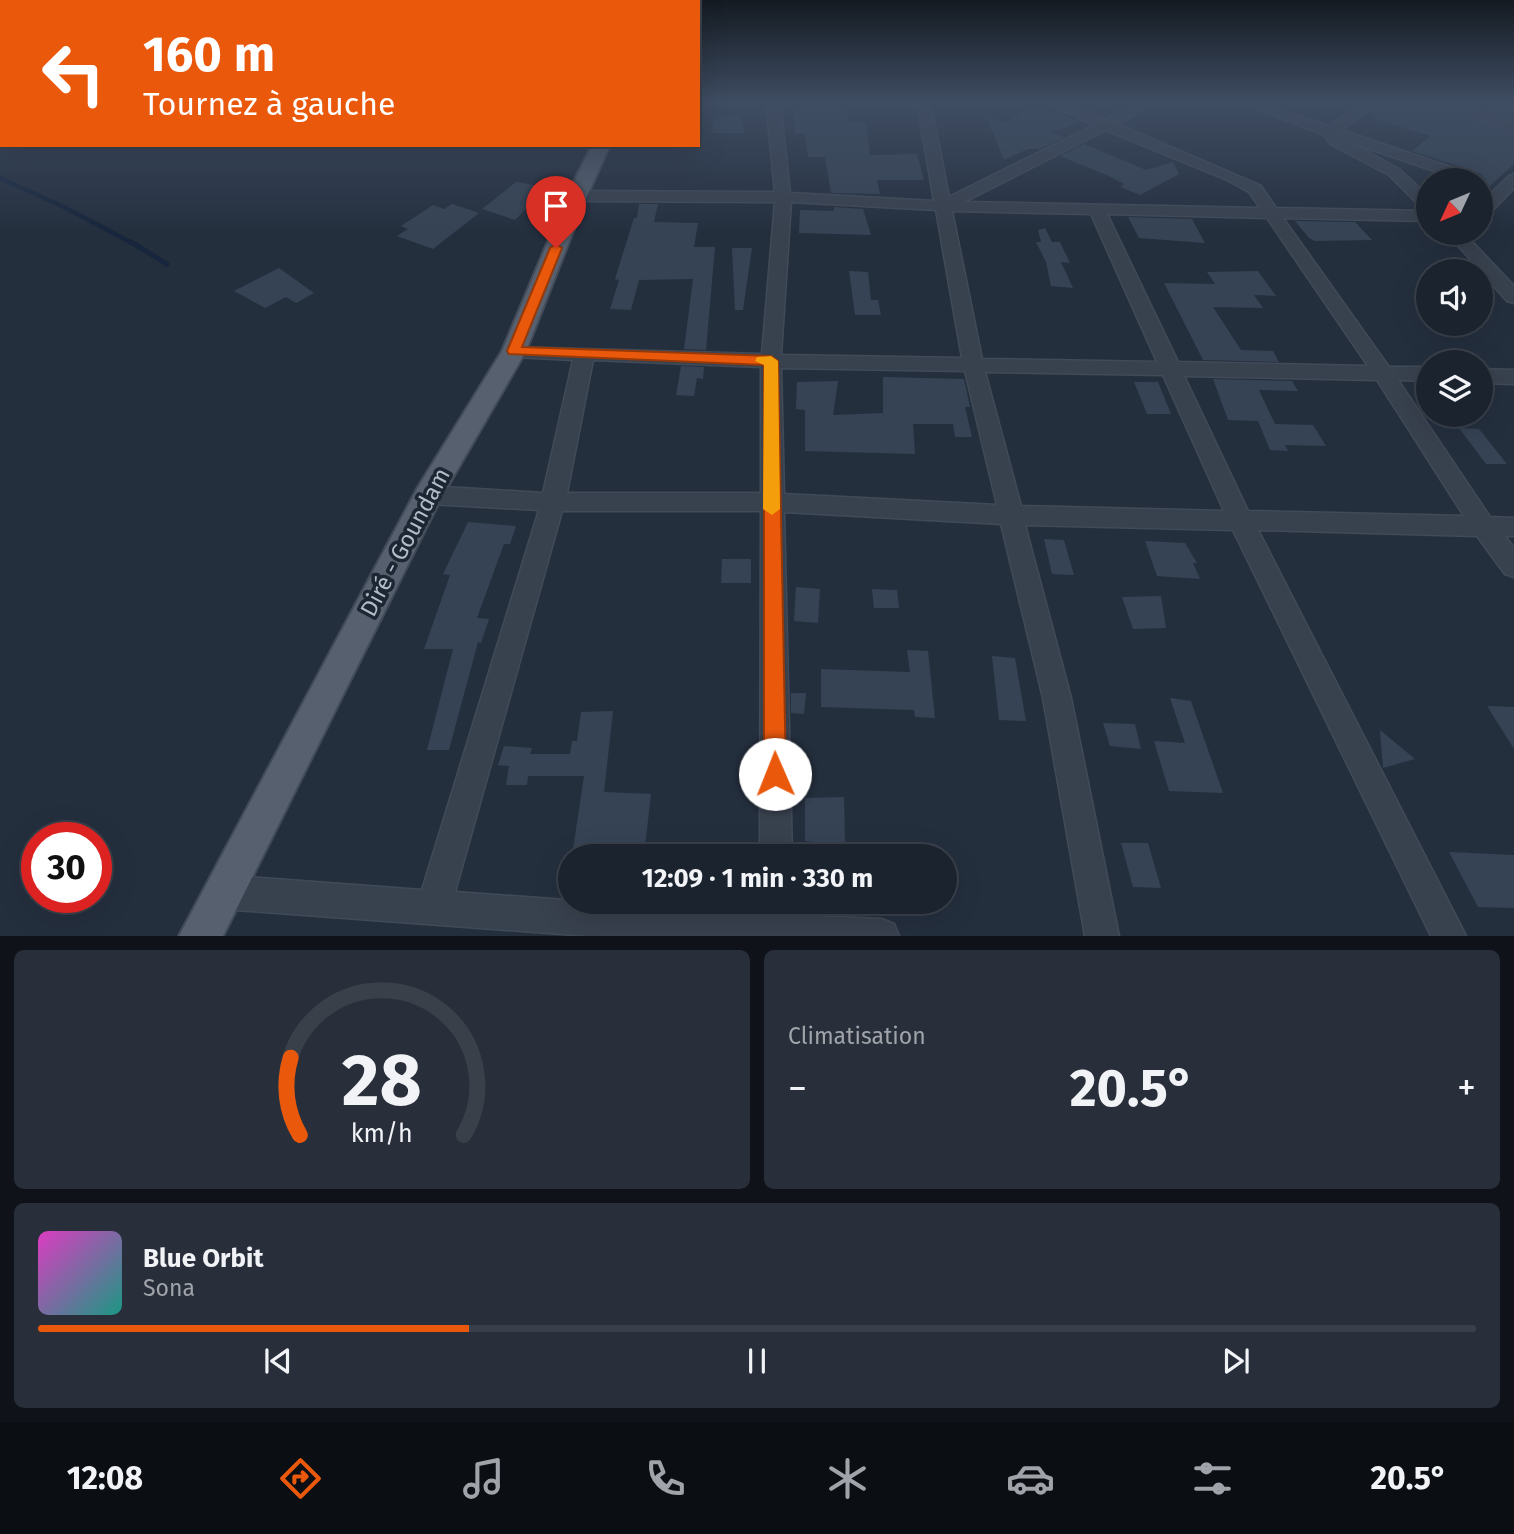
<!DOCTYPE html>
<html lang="fr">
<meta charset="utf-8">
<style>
body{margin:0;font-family:"Fira Sans",sans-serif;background:#282f3a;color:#f1f3f6;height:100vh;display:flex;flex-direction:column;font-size:26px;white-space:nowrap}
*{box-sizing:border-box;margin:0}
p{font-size:23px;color:#a0a4aa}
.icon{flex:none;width:38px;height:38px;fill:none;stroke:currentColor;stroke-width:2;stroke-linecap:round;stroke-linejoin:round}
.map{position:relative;height:936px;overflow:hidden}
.side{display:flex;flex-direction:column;gap:14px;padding:14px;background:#0f1319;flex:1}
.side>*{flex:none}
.top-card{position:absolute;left:0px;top:0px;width:700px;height:147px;box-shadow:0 7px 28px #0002,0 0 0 2px #39404a;background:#ea580c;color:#fff;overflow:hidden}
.needle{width:46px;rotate:226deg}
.tools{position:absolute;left:1416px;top:168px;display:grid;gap:14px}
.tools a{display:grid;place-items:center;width:77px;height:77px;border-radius:50%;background:#1b232e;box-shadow:0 7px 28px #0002,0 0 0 2px #39404a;font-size:35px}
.speed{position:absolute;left:21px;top:822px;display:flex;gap:14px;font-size:35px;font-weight:700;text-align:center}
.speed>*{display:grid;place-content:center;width:91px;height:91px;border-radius:50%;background:#1b232e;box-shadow:0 7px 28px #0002,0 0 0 2px #39404a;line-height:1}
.speed .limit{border:10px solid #d22;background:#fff;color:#111}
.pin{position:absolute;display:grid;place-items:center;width:60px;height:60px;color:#fff;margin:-72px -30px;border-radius:50% 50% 50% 0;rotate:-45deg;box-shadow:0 0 7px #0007}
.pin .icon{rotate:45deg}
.me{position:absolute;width:77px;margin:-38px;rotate:359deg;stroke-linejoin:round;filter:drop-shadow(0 0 5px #0008)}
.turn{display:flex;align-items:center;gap:24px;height:147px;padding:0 28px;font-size:32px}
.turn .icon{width:91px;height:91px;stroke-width:2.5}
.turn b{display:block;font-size:49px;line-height:60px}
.big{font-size:52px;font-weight:700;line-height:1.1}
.side .card{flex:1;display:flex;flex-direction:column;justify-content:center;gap:10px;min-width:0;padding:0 24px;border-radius:10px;background:#282f3a}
.side .dial{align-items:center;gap:0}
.dial svg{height:182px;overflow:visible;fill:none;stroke:#39404a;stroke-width:7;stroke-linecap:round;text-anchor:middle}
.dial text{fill:#f1f3f6;stroke:none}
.song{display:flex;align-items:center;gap:21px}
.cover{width:84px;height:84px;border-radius:10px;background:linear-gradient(135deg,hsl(310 70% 55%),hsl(170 70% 35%))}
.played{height:7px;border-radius:4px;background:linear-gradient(90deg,#ea580c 30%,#39404a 30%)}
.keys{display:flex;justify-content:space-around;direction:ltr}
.heat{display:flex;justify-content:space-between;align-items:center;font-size:38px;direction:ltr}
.side .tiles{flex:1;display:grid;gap:14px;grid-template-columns:1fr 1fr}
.card:last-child{grid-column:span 2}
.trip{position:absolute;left:558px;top:844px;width:399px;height:70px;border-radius:35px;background:#1b232e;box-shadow:0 7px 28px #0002,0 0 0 2px #39404a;font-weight:700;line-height:70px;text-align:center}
.tab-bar{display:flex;height:112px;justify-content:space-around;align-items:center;background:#0b0e12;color:#a0a4aa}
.tab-bar .icon{width:49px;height:49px}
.tab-bar .current{color:#ea580c}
.tab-bar b{font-size:32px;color:#f1f3f6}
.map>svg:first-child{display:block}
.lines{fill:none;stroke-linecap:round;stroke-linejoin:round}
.stream-far1{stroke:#17263c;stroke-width:4.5}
.stream{stroke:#17263c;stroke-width:5}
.building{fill:#364354}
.minor-casing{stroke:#414a57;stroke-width:3}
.major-casing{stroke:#414a57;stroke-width:4}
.minor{fill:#38414e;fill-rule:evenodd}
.major{fill:#56606e;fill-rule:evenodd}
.route{fill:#ea580c;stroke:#983908;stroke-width:2}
.slow{fill:#f59e0b}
.labels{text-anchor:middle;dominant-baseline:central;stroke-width:7;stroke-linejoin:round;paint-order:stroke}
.street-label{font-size:23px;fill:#b4bcc9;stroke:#1d2633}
</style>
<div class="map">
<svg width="1514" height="936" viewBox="0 0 1514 936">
<rect width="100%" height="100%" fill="#242f3e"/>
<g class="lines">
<path class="stream-far1" d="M 0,178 L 64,207 L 134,244"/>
<path class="stream" d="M 131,242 L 167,264"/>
</g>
<path class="building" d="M 792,101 L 845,102 L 848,122 L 866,123 L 870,155 L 917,154 L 924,180 L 877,180 L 880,194 L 831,193 L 825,157 L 808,157 L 805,134 L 795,134 Z
M 1386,101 L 1418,101 L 1514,133 L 1514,164 L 1480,195 L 1480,185 L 1486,180 L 1480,173 L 1412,151 L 1430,136 L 1373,118 L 1378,115 L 1371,113 Z
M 1451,101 L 1514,101 L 1514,119 Z
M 1037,106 L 1080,122 L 1052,132 L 1064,137 L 1040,149 L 1028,149 L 1004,160 L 986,116 L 1003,123 Z
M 714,116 L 741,116 L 744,133 L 711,133 Z
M 1084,144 L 1146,170 L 1173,162 L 1179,174 L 1140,195 L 1120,187 L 1124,184 L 1109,176 L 1060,156 Z
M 516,182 L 547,187 L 515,220 L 482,209 Z
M 452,204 L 479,213 L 433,249 L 397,236 L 408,229 L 401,226 L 433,205 L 444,209 Z
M 639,204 L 658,204 L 654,222 L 698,223 L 694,247 L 715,247 L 706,350 L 684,349 L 693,279 L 639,280 L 631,310 L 610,309 L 619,280 L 615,279 L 634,218 L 637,218 Z
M 834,207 L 863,209 L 871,235 L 799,233 L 800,210 L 834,211 Z
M 1128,217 L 1192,219 L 1205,243 L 1139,238 Z
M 1295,221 L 1355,222 L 1372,240 L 1315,241 L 1309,238 Z
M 1045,228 L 1052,242 L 1060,242 L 1070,263 L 1061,262 L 1073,288 L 1051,286 L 1046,262 L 1036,242 L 1041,242 L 1038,230 Z
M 732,248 L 752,248 L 743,310 L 735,310 Z
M 279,268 L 314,293 L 296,303 L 286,297 L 265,308 L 234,291 Z
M 849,271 L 868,272 L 871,300 L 878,300 L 881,315 L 855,315 Z
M 1258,271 L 1276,296 L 1254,295 L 1263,308 L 1213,307 L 1241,350 L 1273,351 L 1279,362 L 1203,360 L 1164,283 L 1215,284 L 1207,272 Z
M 681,366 L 704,367 L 703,379 L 697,378 L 694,396 L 676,395 Z
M 883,377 L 964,379 L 970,407 L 965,407 L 972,437 L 955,437 L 953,424 L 913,424 L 915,454 L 805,451 L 805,410 L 796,409 L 797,382 L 838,381 L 833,415 L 883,413 Z
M 1213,379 L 1292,381 L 1298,391 L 1259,390 L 1275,424 L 1313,425 L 1326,446 L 1285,445 L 1288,451 L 1270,450 L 1258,421 L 1228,420 Z
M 1134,382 L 1158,382 L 1171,414 L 1147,414 Z
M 1459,428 L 1479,429 L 1507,464 L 1486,464 Z
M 468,522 L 516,526 L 510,544 L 504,544 L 477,618 L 489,619 L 481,643 L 478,642 L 449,750 L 427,750 L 453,649 L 424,649 L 450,575 L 443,574 Z
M 1044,539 L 1064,540 L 1074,575 L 1052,574 Z
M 1145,541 L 1185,543 L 1197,563 L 1193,563 L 1200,579 L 1157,576 Z
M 722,559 L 751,559 L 751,583 L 721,583 Z
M 796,587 L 820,589 L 818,623 L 794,621 Z
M 872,589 L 897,590 L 899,608 L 874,608 Z
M 1161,596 L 1166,628 L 1133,629 L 1122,597 Z
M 907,650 L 928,651 L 935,718 L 915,717 L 914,710 L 821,707 L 821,669 L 910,672 Z
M 992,656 L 1015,658 L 1026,721 L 999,720 Z
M 791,693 L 806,693 L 804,714 L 791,713 Z
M 1170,698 L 1191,701 L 1223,793 L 1169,791 L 1154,741 L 1185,743 Z
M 1487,706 L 1514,707 L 1514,749 Z
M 613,711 L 604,792 L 651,794 L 644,856 L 572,856 L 584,776 L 528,776 L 527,785 L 506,785 L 509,766 L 498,765 L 504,746 L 532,748 L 530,754 L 570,754 L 572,741 L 577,741 L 581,712 Z
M 1103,723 L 1135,724 L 1141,749 L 1110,746 Z
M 1380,730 L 1415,759 L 1383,768 Z
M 844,797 L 845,843 L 842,843 L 842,856 L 813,856 L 813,842 L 805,841 L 805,798 Z
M 1121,843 L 1148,843 L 1161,888 L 1133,887 Z
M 1449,852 L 1514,855 L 1514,908 L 1478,907 Z"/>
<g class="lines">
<g class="minor-casing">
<path id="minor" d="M 766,101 L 780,101 L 790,193 L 934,201 L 918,108 L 865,105 L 858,101 L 936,101 L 931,105 L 949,197 L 1094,125 L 1041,101 L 1060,101 L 1105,119 L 1141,101 L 1159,101 L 1117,124 L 1261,186 L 1276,208 L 1428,211 L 1428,221 L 1283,218 L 1389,367 L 1428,367 L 1428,381 L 1398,380 L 1490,517 L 1514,518 L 1514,536 L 1505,536 L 1514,548 L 1514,577 L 1505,574 L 1477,536 L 1258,530 L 1466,936 L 1431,936 L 1233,530 L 1025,525 L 1071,698 L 1119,936 L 1085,936 L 1043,698 L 1001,524 L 784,512 L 792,856 L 760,856 L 761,511 L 562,511 L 455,892 L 759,914 L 759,901 L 793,901 L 793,915 L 882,919 L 894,924 L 899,936 L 589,936 L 222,909 L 210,904 L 205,892 L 210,880 L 222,875 L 422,890 L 539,510 L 428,504 L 420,501 L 416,495 L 420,489 L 428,486 L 543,493 L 573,360 L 514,357 L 507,355 L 504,351 L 507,347 L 762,354 L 775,202 L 577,201 L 569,196 L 577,191 L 775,192 ZM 1106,130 L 1225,179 L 1249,192 L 1260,208 L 964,202 ZM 791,202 L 936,210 L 962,358 L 781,355 ZM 952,211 L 1091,214 L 1157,362 L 982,359 ZM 1107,214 L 1267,218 L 1368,366 L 1178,362 ZM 593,360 L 761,367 L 761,493 L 567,493 ZM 781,368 L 965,371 L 997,505 L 784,494 ZM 985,372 L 1163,375 L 1224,511 L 1021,506 ZM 1184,376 L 1377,380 L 1464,516 L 1248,511 Z
M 1233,101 L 1254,101 L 1328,126 L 1367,101 L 1383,101 L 1341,130 L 1480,177 L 1483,180 L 1480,183 L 1480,180 L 1461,180 L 1349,142 L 1399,169 L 1428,196 L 1428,210 L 1422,208 L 1389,175 L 1332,145 L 1323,134 Z
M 1421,101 L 1442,101 L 1514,122 L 1514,131 Z
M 1514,174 L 1514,188 L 1491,212 L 1480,216 L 1480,204 L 1509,176 Z
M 1447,233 L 1464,233 L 1514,286 L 1514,303 L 1507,301 Z
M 1480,369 L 1514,370 L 1514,384 L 1480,383 Z"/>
</g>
<g class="major-casing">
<path id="major" d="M 592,145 L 610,145 L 587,196 L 526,351 L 441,498 L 223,936 L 179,936 L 418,487 L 502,351 L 567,196 Z"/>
</g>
<use href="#minor" class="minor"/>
<use href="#major" class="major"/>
</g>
<linearGradient id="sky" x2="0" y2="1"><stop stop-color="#141a22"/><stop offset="0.44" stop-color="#3f4d63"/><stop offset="1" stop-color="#3f4d63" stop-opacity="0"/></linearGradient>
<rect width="1514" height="232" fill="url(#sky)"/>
<path class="route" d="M 556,244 L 562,248 L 522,347 L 771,356 L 778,361 L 786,774 L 782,781 L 775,784 L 767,781 L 764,774 L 764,365 L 509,354 L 507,351 L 550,248 Z"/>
<path class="slow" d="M 771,356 L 778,361 L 780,509 L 772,515 L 763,509 L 764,365 L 755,361 L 757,357 Z"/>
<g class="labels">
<g class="street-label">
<text transform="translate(405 542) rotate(-62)">Diré - Goundam</text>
</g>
</g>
</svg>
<div class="tools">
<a><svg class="needle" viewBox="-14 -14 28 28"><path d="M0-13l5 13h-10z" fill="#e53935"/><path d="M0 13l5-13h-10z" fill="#a0a4aa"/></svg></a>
<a><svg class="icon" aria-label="sound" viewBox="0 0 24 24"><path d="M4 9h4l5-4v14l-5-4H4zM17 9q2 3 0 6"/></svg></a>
<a><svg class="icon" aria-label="layers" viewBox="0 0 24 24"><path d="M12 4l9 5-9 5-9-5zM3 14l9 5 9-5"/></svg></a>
</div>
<div class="speed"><div class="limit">30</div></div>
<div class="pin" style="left:556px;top:248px;background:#d93025"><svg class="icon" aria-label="arrive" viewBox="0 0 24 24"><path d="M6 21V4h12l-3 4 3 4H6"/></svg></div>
<svg class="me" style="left:775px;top:774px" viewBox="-20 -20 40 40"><circle r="19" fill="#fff"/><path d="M0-13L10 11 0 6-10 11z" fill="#ea580c"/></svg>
<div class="trip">12:09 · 1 min · 330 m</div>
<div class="top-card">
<div class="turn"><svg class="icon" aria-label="left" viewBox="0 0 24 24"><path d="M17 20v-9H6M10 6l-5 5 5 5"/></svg><div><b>160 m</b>Tournez à gauche</div></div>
</div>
</div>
<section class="side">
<div class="tiles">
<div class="card dial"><svg viewBox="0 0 100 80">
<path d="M14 69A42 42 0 1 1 86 69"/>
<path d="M14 69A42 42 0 0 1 10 35" stroke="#ea580c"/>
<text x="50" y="56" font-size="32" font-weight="700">28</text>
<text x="50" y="72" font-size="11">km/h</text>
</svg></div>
<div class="card"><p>Climatisation</p>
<div class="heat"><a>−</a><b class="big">20.5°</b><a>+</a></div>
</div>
<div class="card">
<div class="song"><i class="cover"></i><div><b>Blue Orbit</b><p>Sona</p></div></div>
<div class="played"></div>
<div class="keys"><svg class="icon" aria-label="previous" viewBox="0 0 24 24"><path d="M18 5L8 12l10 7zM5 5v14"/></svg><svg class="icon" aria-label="pause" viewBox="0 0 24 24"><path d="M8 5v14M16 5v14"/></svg><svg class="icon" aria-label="next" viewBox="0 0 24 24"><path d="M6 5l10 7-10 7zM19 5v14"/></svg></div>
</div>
</div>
</section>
<nav class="tab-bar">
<b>12:08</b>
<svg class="icon current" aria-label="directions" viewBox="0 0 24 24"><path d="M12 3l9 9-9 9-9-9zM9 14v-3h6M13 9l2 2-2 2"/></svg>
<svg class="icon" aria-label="music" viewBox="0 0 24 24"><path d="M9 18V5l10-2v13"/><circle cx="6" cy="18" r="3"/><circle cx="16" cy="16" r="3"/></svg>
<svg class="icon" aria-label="phone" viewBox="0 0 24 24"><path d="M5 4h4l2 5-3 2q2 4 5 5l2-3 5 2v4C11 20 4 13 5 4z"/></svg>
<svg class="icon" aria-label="climate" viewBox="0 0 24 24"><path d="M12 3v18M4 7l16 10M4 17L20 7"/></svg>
<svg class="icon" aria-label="car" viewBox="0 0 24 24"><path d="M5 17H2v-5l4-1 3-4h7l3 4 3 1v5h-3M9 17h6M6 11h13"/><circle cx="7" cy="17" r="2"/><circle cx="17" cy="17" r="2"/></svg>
<svg class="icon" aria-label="filters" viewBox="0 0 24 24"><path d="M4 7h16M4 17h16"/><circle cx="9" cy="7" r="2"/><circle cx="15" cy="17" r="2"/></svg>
<b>20.5°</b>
</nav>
